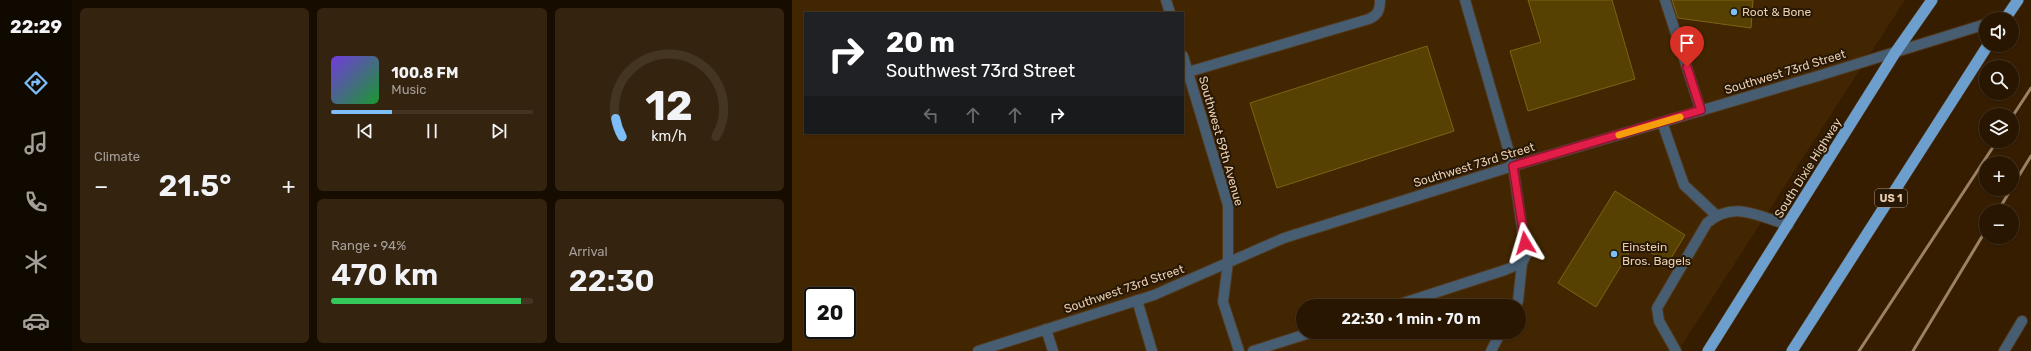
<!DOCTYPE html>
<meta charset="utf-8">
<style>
body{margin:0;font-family:Rubik,sans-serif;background:#34230f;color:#f1f3f6;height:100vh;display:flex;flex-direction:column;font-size:15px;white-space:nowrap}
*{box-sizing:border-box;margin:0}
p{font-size:13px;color:#a59f99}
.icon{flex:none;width:22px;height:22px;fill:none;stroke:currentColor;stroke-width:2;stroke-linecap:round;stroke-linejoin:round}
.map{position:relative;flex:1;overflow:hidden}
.drawer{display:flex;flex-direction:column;gap:8px;padding:8px;background:#160c00;width:720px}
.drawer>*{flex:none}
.top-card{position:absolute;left:12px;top:12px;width:380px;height:122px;border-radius:0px;box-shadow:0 1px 3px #0004,0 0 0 1px #443522;background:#202124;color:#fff;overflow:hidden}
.buttons{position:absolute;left:1187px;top:12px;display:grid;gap:8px}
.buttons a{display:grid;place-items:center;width:40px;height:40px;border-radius:50%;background:#281600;box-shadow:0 1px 3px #0004,0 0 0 1px #443522;font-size:20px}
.speed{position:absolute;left:12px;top:287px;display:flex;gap:8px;font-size:20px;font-weight:700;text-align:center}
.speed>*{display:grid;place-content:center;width:52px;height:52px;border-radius:50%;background:#281600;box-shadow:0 1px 3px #0004,0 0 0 1px #443522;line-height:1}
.speed .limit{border:2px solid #111;border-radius:6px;background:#fff;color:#111}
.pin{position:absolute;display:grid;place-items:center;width:34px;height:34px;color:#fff;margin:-41px -17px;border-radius:50% 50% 50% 0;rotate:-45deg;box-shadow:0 0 4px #0007}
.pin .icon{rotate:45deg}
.me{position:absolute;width:44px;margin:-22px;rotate:353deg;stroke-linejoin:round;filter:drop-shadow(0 0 3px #0008)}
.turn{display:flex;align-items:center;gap:14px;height:84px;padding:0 16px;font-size:18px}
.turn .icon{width:52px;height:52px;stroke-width:2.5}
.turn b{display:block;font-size:28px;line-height:34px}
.lanes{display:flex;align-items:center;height:38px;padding:0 16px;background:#0003;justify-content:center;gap:20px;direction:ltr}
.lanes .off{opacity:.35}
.big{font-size:30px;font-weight:600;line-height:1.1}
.drawer .tile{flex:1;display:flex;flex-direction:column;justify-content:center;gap:6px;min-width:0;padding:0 14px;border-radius:6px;background:#34230f}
.drawer .dial{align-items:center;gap:0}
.dial svg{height:104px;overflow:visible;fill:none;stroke:#443522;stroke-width:7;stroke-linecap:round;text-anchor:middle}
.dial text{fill:#f1f3f6;stroke:none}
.song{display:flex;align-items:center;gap:12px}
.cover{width:48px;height:48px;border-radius:6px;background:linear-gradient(135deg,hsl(260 70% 55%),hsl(130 70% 35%))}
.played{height:4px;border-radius:2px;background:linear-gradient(90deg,#7dbef9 30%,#443522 30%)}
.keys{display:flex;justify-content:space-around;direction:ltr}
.heat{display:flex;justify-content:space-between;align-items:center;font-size:22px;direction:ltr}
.charge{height:6px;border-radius:3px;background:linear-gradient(90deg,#34c759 94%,#443522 0)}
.drawer .tiles{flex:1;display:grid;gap:8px;grid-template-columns:repeat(3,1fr)}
.tile:first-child{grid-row:span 2}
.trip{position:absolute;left:504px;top:299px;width:230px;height:40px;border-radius:20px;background:#281600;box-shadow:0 1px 3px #0004,0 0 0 1px #443522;font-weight:600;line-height:40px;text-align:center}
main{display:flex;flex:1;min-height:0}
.tabs{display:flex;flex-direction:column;width:72px;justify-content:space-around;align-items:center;background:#100900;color:#a59f99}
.tabs .icon{width:28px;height:28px}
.tabs .current{color:#7dbef9}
.tabs b{font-size:18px;color:#f1f3f6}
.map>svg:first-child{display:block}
.built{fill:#422601;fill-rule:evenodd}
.building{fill:#564103;stroke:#7e6214}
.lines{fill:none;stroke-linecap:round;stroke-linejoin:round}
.service-casing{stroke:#53391c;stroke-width:12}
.minor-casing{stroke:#53391c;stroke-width:12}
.trunk-casing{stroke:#53391c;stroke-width:12}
.service{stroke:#465d72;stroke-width:10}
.minor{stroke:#465d72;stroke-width:10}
.trunk{stroke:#6c9fce;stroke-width:11}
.rail{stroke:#9c8165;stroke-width:3}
.route-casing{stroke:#92132f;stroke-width:10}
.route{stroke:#e11d48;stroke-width:7}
.slow{stroke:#f59e0b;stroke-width:7}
.poi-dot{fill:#7dbef9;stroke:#271705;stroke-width:1.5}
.labels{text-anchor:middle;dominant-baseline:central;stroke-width:4;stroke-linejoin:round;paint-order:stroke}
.shield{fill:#271705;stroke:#af967d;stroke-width:1}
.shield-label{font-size:11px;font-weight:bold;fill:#e9cdb1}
.poi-label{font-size:12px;fill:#e9cdb1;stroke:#271705;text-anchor:start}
.street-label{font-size:12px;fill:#e9cdb1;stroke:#271705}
</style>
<main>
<nav class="tabs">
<b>22:29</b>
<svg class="icon current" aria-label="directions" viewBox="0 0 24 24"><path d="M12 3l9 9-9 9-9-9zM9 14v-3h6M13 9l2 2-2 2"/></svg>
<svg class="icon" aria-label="music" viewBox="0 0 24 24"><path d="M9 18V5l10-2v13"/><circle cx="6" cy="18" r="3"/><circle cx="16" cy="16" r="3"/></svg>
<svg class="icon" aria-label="phone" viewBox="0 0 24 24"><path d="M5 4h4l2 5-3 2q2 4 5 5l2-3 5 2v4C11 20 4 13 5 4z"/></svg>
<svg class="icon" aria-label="climate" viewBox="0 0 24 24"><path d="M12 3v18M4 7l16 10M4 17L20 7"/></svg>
<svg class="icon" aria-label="car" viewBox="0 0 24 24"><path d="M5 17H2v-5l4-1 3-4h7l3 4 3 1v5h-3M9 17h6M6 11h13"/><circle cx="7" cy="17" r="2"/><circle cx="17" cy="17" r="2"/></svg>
</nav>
<section class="drawer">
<div class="tiles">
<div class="tile"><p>Climate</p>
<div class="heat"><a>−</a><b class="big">21.5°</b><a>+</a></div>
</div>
<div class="tile">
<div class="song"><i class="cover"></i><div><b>100.8 FM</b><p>Music</p></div></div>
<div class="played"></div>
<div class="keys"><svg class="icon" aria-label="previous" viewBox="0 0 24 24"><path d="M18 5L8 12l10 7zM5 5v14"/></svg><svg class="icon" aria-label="pause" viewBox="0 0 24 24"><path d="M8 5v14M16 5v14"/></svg><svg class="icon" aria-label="next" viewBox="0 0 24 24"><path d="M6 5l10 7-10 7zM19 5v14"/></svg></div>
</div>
<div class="tile dial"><svg viewBox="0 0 100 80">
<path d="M14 69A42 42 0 1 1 86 69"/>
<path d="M14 69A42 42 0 0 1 9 55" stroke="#7dbef9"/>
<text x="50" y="56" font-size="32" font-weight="700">12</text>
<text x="50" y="72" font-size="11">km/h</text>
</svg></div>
<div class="tile"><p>Range · 94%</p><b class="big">470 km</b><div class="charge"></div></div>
<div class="tile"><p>Arrival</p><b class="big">22:30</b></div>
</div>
</section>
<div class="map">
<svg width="1239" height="351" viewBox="0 0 1239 351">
<rect width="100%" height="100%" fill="#361d00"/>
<path class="built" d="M 0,0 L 1113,0 L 886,351 L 0,351 ZM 13,13 L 391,13 L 391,133 L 13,133 ZM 21,296 L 55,296 L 55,330 L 21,330 ZM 511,306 L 727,306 L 727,332 L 511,332 Z"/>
<path class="building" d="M 736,0 L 820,0 L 843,79 L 736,111 L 718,51 L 749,42 Z
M 880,0 L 961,0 L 959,28 L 886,18 Z
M 635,46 L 662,131 L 485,188 L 458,103 Z
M 823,191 L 893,235 L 876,263 L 843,243 L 804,307 L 766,283 Z"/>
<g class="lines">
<g class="service-casing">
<path id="service" d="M 396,72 L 577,19 C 586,15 588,10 588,0
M 870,122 L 892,185 L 924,215
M 345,300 L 360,351
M 602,306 L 713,270 L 730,263 L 734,255 L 721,166 L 673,0
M 724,306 L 726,301 L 730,263
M 254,329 L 261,351
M 461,351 L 521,332
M 699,351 L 709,332
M 884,351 L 867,321 L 865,308 L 915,223 C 941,200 966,216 996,225
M 1212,351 L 1230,321"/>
</g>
<g class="minor-casing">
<path id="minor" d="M 374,0 L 378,13
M 873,0 L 909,111
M 391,56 L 436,205 L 436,262 L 431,302 L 447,351
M 186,351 L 362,295 L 492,238 L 721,166 L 1026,76 L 1194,24"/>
</g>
<g class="trunk-casing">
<path id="trunk" d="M 1213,19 L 1226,0
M 916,351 L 1103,53 L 1140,0
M 1000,351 L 1196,45"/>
</g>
<use href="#service" class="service"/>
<use href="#minor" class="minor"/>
<use href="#trunk" class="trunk"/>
<path class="rail" d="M 1220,117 L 1239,88
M 1220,187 L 1239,156
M 1206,211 L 1219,189
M 1067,351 L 1205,141
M 1121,351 L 1194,230"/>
</g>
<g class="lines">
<g class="route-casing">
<path id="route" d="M 733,243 L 721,166 L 909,110 L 895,67"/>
</g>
<use href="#route" class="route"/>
<path class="slow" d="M 827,135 L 888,117"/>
</g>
<g class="poi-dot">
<circle cx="942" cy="12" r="4"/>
<circle cx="822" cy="254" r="4"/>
</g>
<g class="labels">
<rect class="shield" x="1083" y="189" width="32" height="18" rx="3"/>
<g class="shield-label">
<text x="1099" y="198">US 1</text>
</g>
<g class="poi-label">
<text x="950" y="12">Root &amp; Bone</text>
<text x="830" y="247">Einstein<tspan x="830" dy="14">Bros. Bagels</tspan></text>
</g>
<g class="street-label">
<text transform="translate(993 72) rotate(-17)">Southwest 73rd Street</text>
<text transform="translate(429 141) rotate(74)">Southwest 59th Avenue</text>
<text transform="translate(682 165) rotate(-17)">Southwest 73rd Street</text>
<text transform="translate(1016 168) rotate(-58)">South Dixie Highway</text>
<text transform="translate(332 289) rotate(-19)">Southwest 73rd Street</text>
</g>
</g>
</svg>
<div class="buttons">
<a><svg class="icon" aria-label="sound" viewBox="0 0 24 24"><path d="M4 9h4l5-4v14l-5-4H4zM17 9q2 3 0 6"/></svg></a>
<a><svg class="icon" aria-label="search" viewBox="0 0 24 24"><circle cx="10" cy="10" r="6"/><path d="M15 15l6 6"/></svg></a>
<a><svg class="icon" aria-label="layers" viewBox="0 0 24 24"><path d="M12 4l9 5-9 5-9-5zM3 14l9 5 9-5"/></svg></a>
<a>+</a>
<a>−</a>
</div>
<div class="speed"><div class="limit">20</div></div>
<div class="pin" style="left:895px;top:67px;background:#d93025"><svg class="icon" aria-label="arrive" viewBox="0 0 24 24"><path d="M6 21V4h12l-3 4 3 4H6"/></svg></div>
<svg class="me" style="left:733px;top:243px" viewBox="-20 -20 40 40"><path d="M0-17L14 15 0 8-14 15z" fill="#e11d48" stroke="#fff" stroke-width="4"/></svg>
<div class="trip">22:30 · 1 min · 70 m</div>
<div class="top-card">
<div class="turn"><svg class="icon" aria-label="right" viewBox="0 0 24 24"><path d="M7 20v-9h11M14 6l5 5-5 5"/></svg><div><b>20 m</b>Southwest 73rd Street</div></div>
<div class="lanes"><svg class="icon off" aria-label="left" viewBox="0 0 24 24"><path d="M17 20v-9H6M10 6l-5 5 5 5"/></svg><svg class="icon off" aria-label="ahead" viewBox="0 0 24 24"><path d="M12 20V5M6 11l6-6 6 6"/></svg><svg class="icon off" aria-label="ahead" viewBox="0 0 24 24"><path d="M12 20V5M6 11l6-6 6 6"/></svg><svg class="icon" aria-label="right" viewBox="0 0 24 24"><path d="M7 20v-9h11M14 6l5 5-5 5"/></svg></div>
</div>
</div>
</main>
